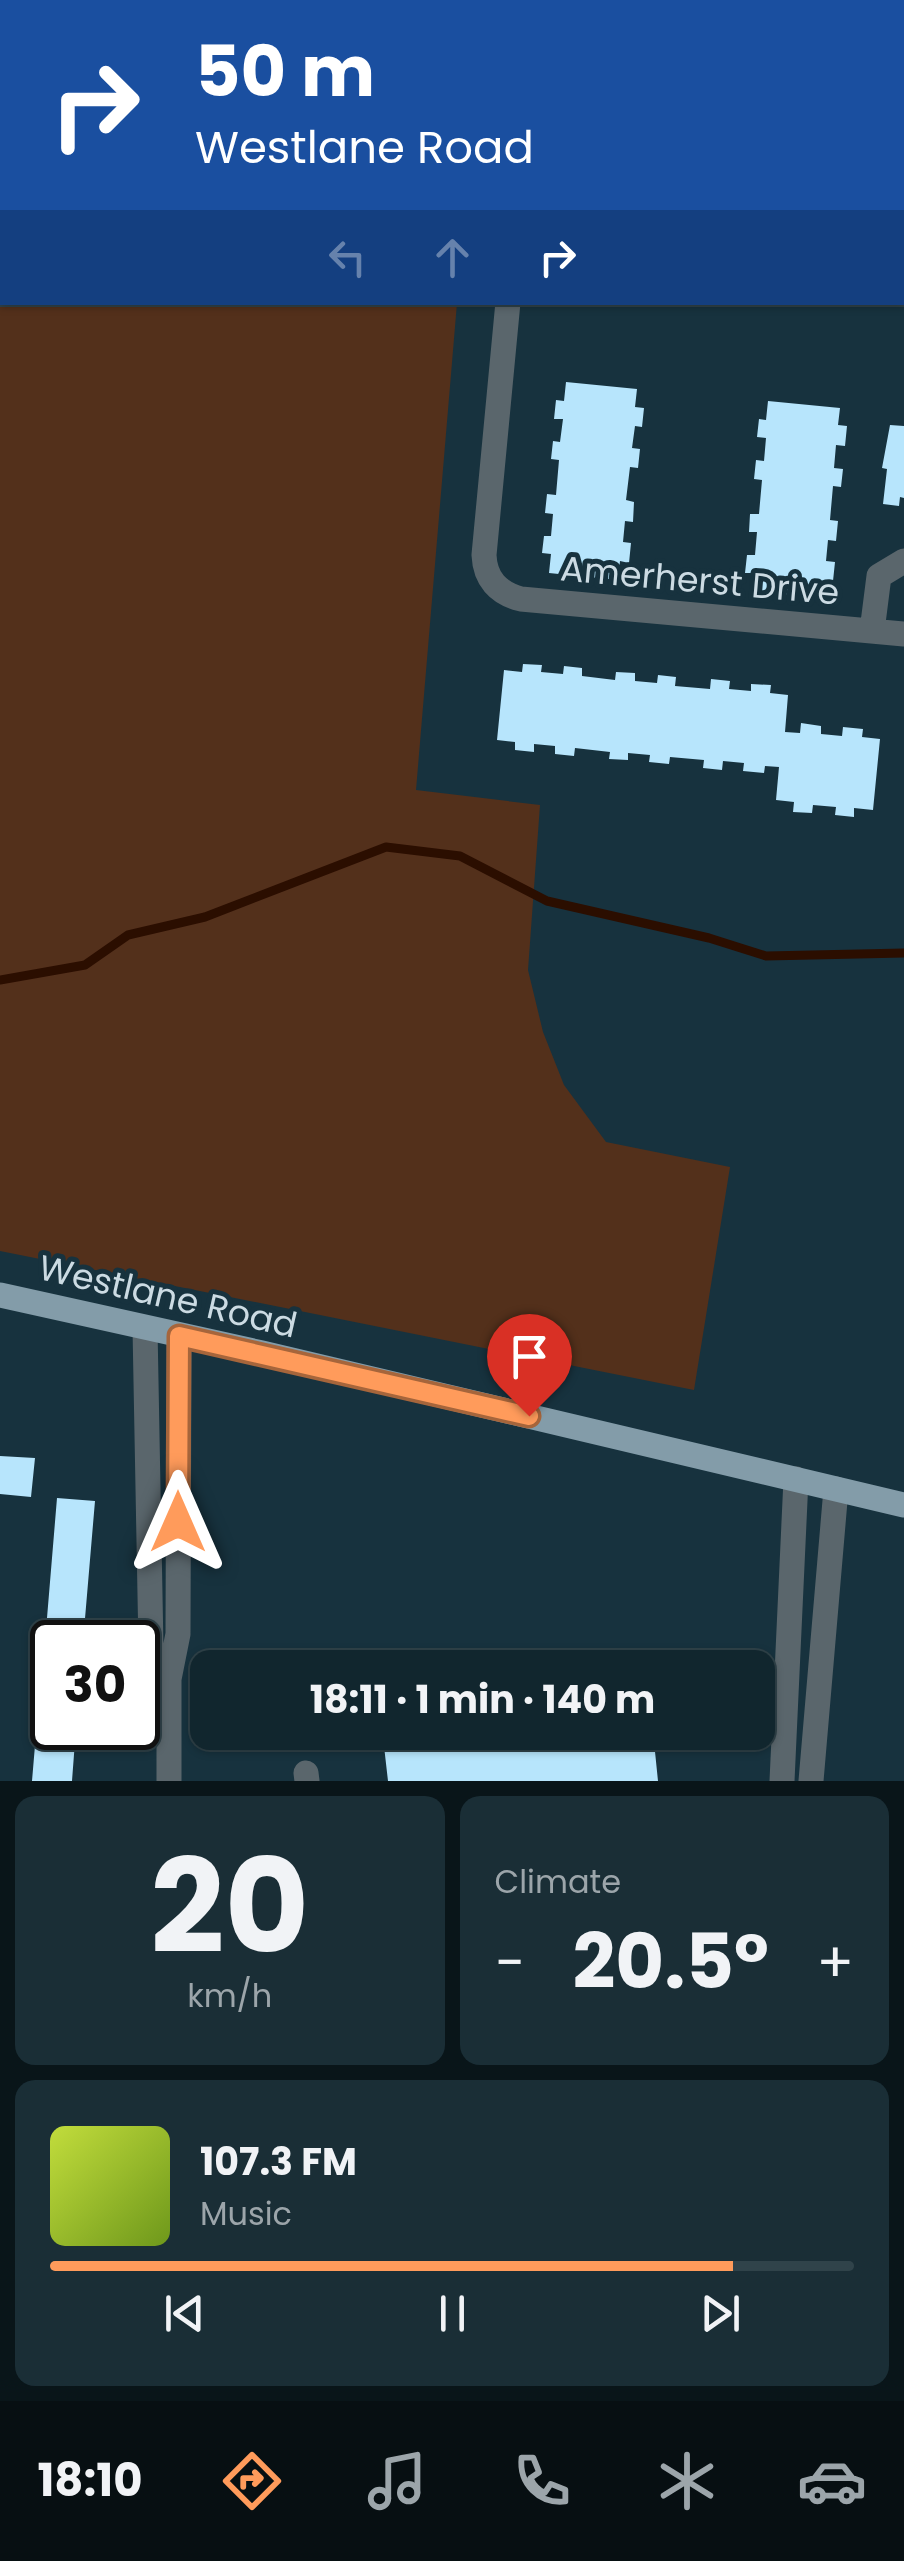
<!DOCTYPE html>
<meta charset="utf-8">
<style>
body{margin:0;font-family:Poppins,sans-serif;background:#1a2e36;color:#f1f3f6;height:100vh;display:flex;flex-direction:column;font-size:38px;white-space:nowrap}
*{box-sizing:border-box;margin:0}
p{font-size:32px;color:#9ca5aa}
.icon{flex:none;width:55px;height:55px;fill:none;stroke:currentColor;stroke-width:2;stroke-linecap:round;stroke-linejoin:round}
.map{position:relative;height:1781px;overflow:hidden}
.panel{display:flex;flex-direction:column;gap:15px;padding:15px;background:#091519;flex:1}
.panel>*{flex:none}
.top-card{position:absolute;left:0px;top:0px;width:905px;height:305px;box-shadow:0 2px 8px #0004,0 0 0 2px #30434a;background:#1a4fa0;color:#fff;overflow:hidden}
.speed{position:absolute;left:30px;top:1620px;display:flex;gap:20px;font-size:50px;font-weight:700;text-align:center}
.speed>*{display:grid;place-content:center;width:130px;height:130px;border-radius:50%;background:#11262e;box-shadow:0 2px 8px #0004,0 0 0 2px #30434a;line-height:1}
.speed .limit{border:5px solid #111;border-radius:15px;background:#fff;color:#111}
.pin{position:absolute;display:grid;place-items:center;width:85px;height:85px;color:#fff;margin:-102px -42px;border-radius:50% 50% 50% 0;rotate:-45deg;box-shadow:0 0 10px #0007}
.pin .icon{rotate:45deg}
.me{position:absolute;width:110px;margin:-55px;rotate:0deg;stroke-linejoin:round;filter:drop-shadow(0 0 8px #0008)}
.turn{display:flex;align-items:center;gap:35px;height:210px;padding:0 30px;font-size:45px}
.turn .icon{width:130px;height:130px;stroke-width:2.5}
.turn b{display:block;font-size:70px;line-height:85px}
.lanes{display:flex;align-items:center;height:95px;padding:0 30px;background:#0003;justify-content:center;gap:50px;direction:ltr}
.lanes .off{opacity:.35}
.big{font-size:75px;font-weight:700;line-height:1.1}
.panel .widget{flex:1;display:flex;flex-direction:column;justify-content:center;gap:15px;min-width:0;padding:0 35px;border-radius:20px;background:#1a2e36}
.panel .dial{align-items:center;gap:0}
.dial b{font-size:130px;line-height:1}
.song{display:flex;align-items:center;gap:30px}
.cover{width:120px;height:120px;border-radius:15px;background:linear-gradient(135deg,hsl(70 70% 55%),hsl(80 70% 35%))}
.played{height:10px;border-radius:5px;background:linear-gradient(90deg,#ff9b5b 85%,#30434a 85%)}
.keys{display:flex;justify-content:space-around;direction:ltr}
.heat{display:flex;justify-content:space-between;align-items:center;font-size:55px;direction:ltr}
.panel .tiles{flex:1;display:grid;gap:15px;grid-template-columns:1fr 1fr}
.widget:last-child{grid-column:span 2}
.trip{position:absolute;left:190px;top:1650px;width:585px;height:100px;border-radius:20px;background:#11262e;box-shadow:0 2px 8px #0004,0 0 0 2px #30434a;font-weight:700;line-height:100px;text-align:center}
.tab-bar{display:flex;height:160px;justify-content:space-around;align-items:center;background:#070f12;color:#9ca5aa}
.tab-bar .icon{width:70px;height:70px}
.tab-bar .current{color:#ff9b5b}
.tab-bar b{font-size:45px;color:#f1f3f6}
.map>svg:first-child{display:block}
.green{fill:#53301b}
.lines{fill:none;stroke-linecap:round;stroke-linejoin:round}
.stream{stroke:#2b0e00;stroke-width:9}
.building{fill:#b7e5fc}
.minor{stroke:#5a666c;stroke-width:25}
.major{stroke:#839ca9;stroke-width:25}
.route-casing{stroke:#a6653b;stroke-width:25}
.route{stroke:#ff9b5b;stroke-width:18}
.labels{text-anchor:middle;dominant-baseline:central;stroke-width:10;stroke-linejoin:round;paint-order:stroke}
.street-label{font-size:35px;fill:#ccdbe3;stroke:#17323e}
</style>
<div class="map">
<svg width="904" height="1781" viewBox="0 0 904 1781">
<rect width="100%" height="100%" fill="#17323e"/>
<path class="green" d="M 0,0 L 483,0 L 2,2 L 2,8 Z
M 0,291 L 2,302 L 457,303 L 416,790 L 540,805 L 528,970 L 543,1032 L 564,1085 L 606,1142 L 730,1167 L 694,1390 L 0,1251 Z"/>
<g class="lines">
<path class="stream" d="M 0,980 L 85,965 L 128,935 L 205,917 L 386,847 L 460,856 L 547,901 L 709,938 L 766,956 L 904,953"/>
</g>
<path class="building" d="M 566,382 L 637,389 L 635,407 L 644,408 L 642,427 L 635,426 L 632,448 L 640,449 L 638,468 L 630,467 L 626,500 L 634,502 L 633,522 L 625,521 L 623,542 L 631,543 L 629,563 L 620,561 L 618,580 L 549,573 L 551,554 L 542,553 L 544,536 L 551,536 L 553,514 L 545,513 L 547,494 L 556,495 L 559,460 L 551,459 L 553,441 L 560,442 L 563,419 L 554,419 L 556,400 L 564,401 Z
M 768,401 L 840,408 L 838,425 L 847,426 L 845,446 L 836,445 L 834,468 L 843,469 L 841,487 L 833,486 L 830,520 L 838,521 L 836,541 L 828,540 L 826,561 L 835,562 L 833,581 L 824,580 L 822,598 L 752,591 L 753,573 L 745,573 L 747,555 L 755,555 L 757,532 L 749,532 L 750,514 L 759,514 L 762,480 L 754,479 L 756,460 L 764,461 L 766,438 L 757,437 L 759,419 L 766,420 Z
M 890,425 L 904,426 L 904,498 L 900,497 L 899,506 L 883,504 L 887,469 L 882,468 Z
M 523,664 L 542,665 L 541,672 L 563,674 L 564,666 L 582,668 L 582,676 L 615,680 L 616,672 L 635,673 L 635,681 L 657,683 L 658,675 L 676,677 L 675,686 L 710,689 L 711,679 L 730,681 L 729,689 L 751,691 L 751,684 L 771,685 L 770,693 L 788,695 L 785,732 L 800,733 L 801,723 L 821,726 L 821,734 L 842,736 L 843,727 L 863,729 L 862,737 L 880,739 L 873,810 L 854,808 L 854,817 L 835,815 L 836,807 L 813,805 L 812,813 L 793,812 L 794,802 L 776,800 L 779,767 L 765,766 L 764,773 L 743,771 L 744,763 L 723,761 L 722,770 L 703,768 L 704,760 L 670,757 L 669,764 L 649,762 L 650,755 L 628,753 L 628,760 L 609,759 L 610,752 L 575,748 L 574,756 L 555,754 L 555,746 L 534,744 L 534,752 L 515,750 L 515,742 L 497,740 L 504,670 L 522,672 Z
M 0,1456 L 35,1458 L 31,1497 L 0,1494 Z
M 57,1498 L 95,1501 L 83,1642 L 45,1642 Z
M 39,1698 L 52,1699 L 52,1728 L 76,1728 L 72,1781 L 32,1781 Z
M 510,1732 L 653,1732 L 658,1781 L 388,1781 L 384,1746 Z"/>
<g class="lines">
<path class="minor" d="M 557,0 L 588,2
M 535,2 L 536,0
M 808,2 L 808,0
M 902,30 L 904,30
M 902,205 L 904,205
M 0,208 L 2,208
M 902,254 L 904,255
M 508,302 L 484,555 C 485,579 498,593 521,599 L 904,634
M 872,631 L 879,576 L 904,561
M 145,1328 L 151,1648 L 169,1679
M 306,1773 L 307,1781
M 169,1781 L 169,1679 L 178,1634 L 179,1336
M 782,1781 L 796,1479
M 811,1781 L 836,1489"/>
<path class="major" d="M 0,1295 L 262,1353 L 904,1505"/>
</g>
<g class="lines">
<g class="route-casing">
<path id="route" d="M 178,1522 L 179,1336 L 529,1416"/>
</g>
<use href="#route" class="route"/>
</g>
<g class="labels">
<g class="street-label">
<text transform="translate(700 580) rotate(5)">Amerherst Drive</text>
<text transform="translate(168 1296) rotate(13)">Westlane Road</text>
</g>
</g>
</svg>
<div class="speed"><div class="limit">30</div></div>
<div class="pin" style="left:529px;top:1416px;background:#d93025"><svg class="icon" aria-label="arrive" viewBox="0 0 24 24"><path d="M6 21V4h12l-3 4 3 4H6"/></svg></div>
<svg class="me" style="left:178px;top:1522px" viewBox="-20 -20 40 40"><path d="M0-17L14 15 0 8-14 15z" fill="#ff9b5b" stroke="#fff" stroke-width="4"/></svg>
<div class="trip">18:11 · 1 min · 140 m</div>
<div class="top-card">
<div class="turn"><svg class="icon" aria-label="right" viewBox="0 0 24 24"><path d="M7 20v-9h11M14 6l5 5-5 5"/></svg><div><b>50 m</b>Westlane Road</div></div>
<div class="lanes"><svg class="icon off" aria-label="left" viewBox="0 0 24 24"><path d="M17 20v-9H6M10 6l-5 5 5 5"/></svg><svg class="icon off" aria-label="ahead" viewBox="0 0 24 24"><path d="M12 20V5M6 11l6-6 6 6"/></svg><svg class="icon" aria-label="right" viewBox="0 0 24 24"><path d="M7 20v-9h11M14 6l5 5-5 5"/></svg></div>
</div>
</div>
<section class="panel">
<div class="tiles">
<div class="widget dial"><b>20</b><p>km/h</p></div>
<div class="widget"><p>Climate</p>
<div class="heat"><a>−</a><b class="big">20.5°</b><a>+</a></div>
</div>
<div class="widget">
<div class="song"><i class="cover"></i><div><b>107.3 FM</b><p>Music</p></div></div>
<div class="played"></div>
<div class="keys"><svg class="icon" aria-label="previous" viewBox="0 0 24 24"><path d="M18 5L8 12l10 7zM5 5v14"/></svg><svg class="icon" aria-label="pause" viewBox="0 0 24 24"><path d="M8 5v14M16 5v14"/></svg><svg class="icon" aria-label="next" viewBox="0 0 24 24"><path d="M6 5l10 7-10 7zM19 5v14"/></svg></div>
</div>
</div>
</section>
<nav class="tab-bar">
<b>18:10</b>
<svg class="icon current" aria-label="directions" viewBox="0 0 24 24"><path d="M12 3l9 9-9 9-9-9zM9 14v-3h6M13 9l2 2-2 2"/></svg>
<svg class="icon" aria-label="music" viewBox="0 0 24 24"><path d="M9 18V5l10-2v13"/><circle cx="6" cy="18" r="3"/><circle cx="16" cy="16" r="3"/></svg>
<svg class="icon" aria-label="phone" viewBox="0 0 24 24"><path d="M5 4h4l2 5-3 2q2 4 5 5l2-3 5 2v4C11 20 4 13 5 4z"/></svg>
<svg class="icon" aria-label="climate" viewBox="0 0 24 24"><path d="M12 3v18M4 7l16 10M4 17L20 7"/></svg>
<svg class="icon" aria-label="car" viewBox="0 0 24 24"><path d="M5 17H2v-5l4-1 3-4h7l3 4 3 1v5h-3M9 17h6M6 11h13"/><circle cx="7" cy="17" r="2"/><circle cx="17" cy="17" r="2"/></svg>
</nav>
